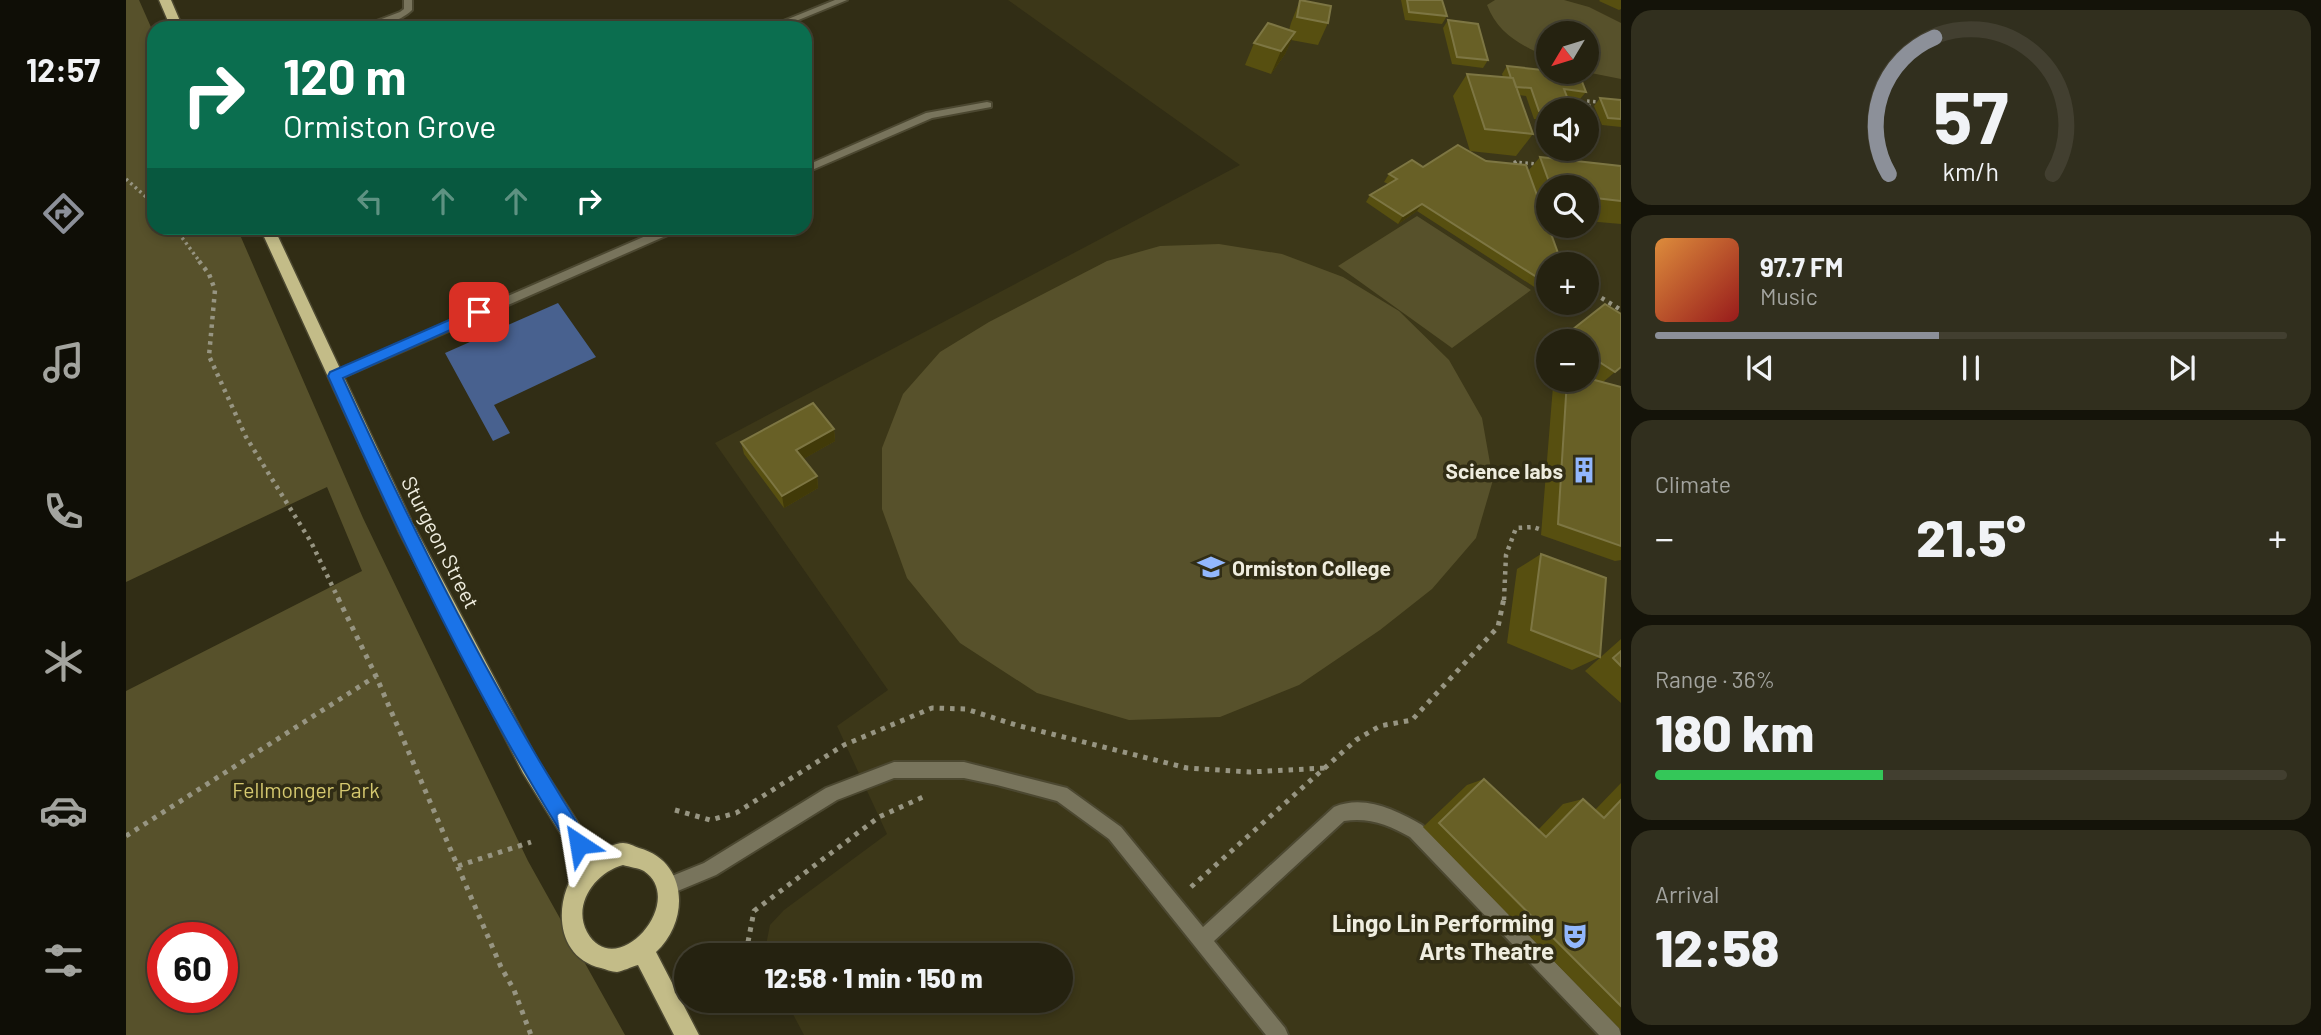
<!DOCTYPE html>
<meta charset="utf-8">
<style>
body{margin:0;font-family:Barlow,sans-serif;background:#312f1e;color:#f1f3f6;height:100vh;display:flex;flex-direction:column;font-size:26px;white-space:nowrap}
*{box-sizing:border-box;margin:0}
p{font-size:23px;color:#a3a49f}
.icon{flex:none;width:38px;height:38px;fill:none;stroke:currentColor;stroke-width:2;stroke-linecap:round;stroke-linejoin:round}
.map{position:relative;flex:1;overflow:hidden}
.sheet{display:flex;flex-direction:column;gap:10px;padding:10px;background:#141309;width:700px}
.sheet>*{flex:none}
.banner{position:absolute;left:21px;top:21px;width:665px;height:214px;border-radius:21px;box-shadow:0 4px 10px #0003,0 0 0 2px #423f30;background:#0b6e4f;color:#fff;overflow:hidden}
.needle{width:46px;rotate:232deg}
.buttons{position:absolute;left:1410px;top:21px;display:grid;gap:14px}
.buttons a{display:grid;place-items:center;width:63px;height:63px;border-radius:50%;background:#252210;box-shadow:0 4px 10px #0003,0 0 0 2px #423f30;font-size:35px}
.speed{position:absolute;left:21px;top:922px;display:flex;gap:14px;font-size:35px;font-weight:700;text-align:center}
.speed>*{display:grid;place-content:center;width:91px;height:91px;border-radius:50%;background:#252210;box-shadow:0 4px 10px #0003,0 0 0 2px #423f30;line-height:1}
.speed .limit{border:10px solid #d22;background:#fff;color:#111}
.pin{position:absolute;display:grid;place-items:center;width:60px;height:60px;color:#fff;margin:-30px;border-radius:14px;box-shadow:0 4px 10px #0006}
.me{position:absolute;width:77px;margin:-38px;rotate:327deg;stroke-linejoin:round;filter:drop-shadow(0 0 5px #0008)}
.turn{display:flex;align-items:center;gap:24px;height:147px;padding:0 21px;font-size:32px}
.turn .icon{width:91px;height:91px;stroke-width:2.5}
.turn b{display:block;font-size:49px;line-height:60px}
.lanes{display:flex;align-items:center;height:66px;padding:0 21px;background:#0003;justify-content:center;gap:35px;direction:ltr}
.lanes .off{opacity:.35}
.big{font-size:52px;font-weight:800;line-height:1.1}
.sheet .tile{flex:1;display:flex;flex-direction:column;justify-content:center;gap:10px;min-width:0;padding:0 24px;border-radius:21px;background:#312f1e}
.sheet .dial{align-items:center;gap:0}
.dial svg{height:182px;overflow:visible;fill:none;stroke:#423f30;stroke-width:7;stroke-linecap:round;text-anchor:middle}
.dial text{fill:#f1f3f6;stroke:none}
.song{display:flex;align-items:center;gap:21px}
.cover{width:84px;height:84px;border-radius:10px;background:linear-gradient(135deg,hsl(30 70% 55%),hsl(0 70% 35%))}
.played{height:7px;border-radius:4px;background:linear-gradient(90deg,#8c9099 45%,#423f30 45%)}
.keys{display:flex;justify-content:space-around;direction:ltr}
.heat{display:flex;justify-content:space-between;align-items:center;font-size:38px;direction:ltr}
.charge{height:10px;border-radius:5px;background:linear-gradient(90deg,#34c759 36%,#423f30 0)}
.trip{position:absolute;left:548px;top:943px;width:399px;height:70px;border-radius:35px;background:#252210;box-shadow:0 4px 10px #0003,0 0 0 2px #423f30;font-weight:800;line-height:70px;text-align:center}
main{display:flex;flex:1;min-height:0}
.menu{display:flex;flex-direction:column;width:126px;justify-content:space-around;align-items:center;background:#0f0e06;color:#a3a49f}
.menu .icon{width:49px;height:49px}
.menu .selected{color:#8c9099}
.menu b{font-size:32px;color:#f1f3f6}
.map>svg:first-child{display:block}
.built{fill:#3c3718;fill-rule:evenodd}
.green{fill:#57512b;fill-rule:evenodd}
.water{fill:#48618f}
.lines{fill:none;stroke-linecap:round;stroke-linejoin:round}
.lane-casing{stroke:#4c4831;stroke-width:4}
.street-casing{stroke:#4c4831;stroke-width:4}
.primary-casing{stroke:#4c4831;stroke-width:3}
.path-far2{stroke:#979582;stroke-width:3.5;stroke-dasharray:2.5 3.5;stroke-linecap:butt}
.path-far1{stroke:#979582;stroke-width:4.5;stroke-dasharray:3.5 5;stroke-linecap:butt}
.path{stroke:#979582;stroke-width:5;stroke-dasharray:4.5 6;stroke-linecap:butt}
.lane{fill:#78745c;fill-rule:evenodd}
.street{fill:#78745c;fill-rule:evenodd}
.primary{fill:#c3bc88;fill-rule:evenodd}
.wall{fill:#574f10}
.shaded-wall{fill:#413a08}
.building{fill:#686026;stroke:#7d7643;stroke-width:2}
.route{fill:#1a73e8;stroke:#114b97;stroke-width:2}
.labels{text-anchor:middle;dominant-baseline:central;stroke-width:7;stroke-linejoin:round;paint-order:stroke}
.poi-label{font-size:21px;font-weight:bold;fill:#efeddf;stroke:#312d15;text-anchor:end}
.street-label{font-size:21px;fill:#efeddf;stroke:#312d15}
.park-label{font-size:21px;fill:#d5c86f;stroke:#312d15}
.near-poi-label{font-size:24px;font-weight:bold;fill:#efeddf;stroke:#312d15;text-anchor:end}
</style>
<main>
<nav class="menu">
<b>12:57</b>
<svg class="icon selected" aria-label="directions" viewBox="0 0 24 24"><path d="M12 3l9 9-9 9-9-9zM9 14v-3h6M13 9l2 2-2 2"/></svg>
<svg class="icon" aria-label="music" viewBox="0 0 24 24"><path d="M9 18V5l10-2v13"/><circle cx="6" cy="18" r="3"/><circle cx="16" cy="16" r="3"/></svg>
<svg class="icon" aria-label="phone" viewBox="0 0 24 24"><path d="M5 4h4l2 5-3 2q2 4 5 5l2-3 5 2v4C11 20 4 13 5 4z"/></svg>
<svg class="icon" aria-label="climate" viewBox="0 0 24 24"><path d="M12 3v18M4 7l16 10M4 17L20 7"/></svg>
<svg class="icon" aria-label="car" viewBox="0 0 24 24"><path d="M5 17H2v-5l4-1 3-4h7l3 4 3 1v5h-3M9 17h6M6 11h13"/><circle cx="7" cy="17" r="2"/><circle cx="17" cy="17" r="2"/></svg>
<svg class="icon" aria-label="filters" viewBox="0 0 24 24"><path d="M4 7h16M4 17h16"/><circle cx="9" cy="7" r="2"/><circle cx="15" cy="17" r="2"/></svg>
</nav>
<div class="map">
<svg width="1495" height="1035" viewBox="0 0 1495 1035">
<rect width="100%" height="100%" fill="#312d15"/>
<path class="built" d="M 882,0 L 1495,0 L 1495,1035 L 678,1035 L 660,1001 L 934,1001 L 934,956 L 640,955 L 639,950 L 644,925 L 658,910 L 761,834 L 711,726 L 762,690 L 589,443 L 1114,165 ZM 1423,33 L 1461,33 L 1461,72 L 1423,72 ZM 1423,110 L 1461,110 L 1461,149 L 1423,149 ZM 1423,187 L 1461,187 L 1461,226 L 1423,226 ZM 1423,264 L 1461,264 L 1461,303 L 1423,303 ZM 1423,341 L 1461,341 L 1461,380 L 1423,380 Z"/>
<path class="green" d="M 0,0 L 13,0 L 28,34 L 28,228 L 111,228 L 237,518 L 402,861 L 499,1035 L 0,1035 L 0,691 L 236,571 L 201,487 L 0,582 ZM 37,938 L 96,938 L 96,998 L 37,998 Z
M 1369,0 L 1438,0 L 1463,7 L 1495,23 L 1495,79 L 1460,72 L 1461,33 L 1423,33 L 1423,58 C 1395,45 1372,34 1361,5 Z
M 1291,216 L 1405,290 L 1326,348 L 1212,266 Z
M 1093,244 L 1156,254 L 1217,277 L 1273,311 L 1323,360 L 1356,418 L 1367,480 L 1350,538 L 1306,589 L 1254,630 L 1173,685 L 1094,717 L 1003,720 L 911,693 L 834,643 L 781,578 L 756,509 L 756,448 L 777,394 L 814,352 L 863,322 L 981,261 L 1034,246 Z"/>
<path class="water" d="M 432,303 L 470,357 L 368,405 L 384,433 L 367,441 L 319,353 Z"/>
<g class="lines">
<g class="lane-casing">
<path id="lane" d="M 278,0 L 286,0 L 286,10 C 274,22 250,28 232,28 L 274,12 L 278,9 Z
M 709,0 L 721,0 L 653,28 L 640,28 Z
M 768,762 L 838,762 L 941,788 L 995,827 L 1077,927 L 1208,807 C 1238,794 1270,810 1296,825 L 1493,1028 L 1495,1035 L 1473,1035 L 1284,837 C 1263,825 1243,817 1218,821 L 1088,941 L 1159,1028 L 1162,1035 L 1140,1035 L 983,839 L 931,801 L 871,785 L 838,778 L 768,778 L 711,800 L 590,875 L 542,895 L 536,892 L 533,886 L 536,880 L 578,863 L 700,788 Z"/>
</g>
<g class="street-casing">
<path id="street" d="M 861,102 L 865,103 L 865,107 L 806,118 L 679,173 L 679,166 L 800,113 Z
M 538,228 L 553,228 L 551,231 L 213,379 L 205,379 L 203,376 L 205,373 Z"/>
</g>
<g class="primary-casing">
<path id="primary" d="M 33,0 L 45,0 L 57,28 L 45,28 Z
M 134,228 L 148,228 L 286,522 L 411,759 L 471,852 C 479,849 489,843 497,843 C 502,843 508,846 513,848 C 562,861 564,921 530,952 L 573,1035 L 548,1035 L 512,965 C 505,967 497,971 491,972 C 486,972 479,969 475,968 C 427,957 427,897 454,865 L 397,773 L 273,532 ZM 497,865 C 503,867 513,868 518,871 C 562,901 490,984 461,932 C 446,904 470,872 497,865 Z"/>
</g>
<path class="path-far2" d="M 1461,136 L 1472,125 L 1461,101 L 1474,102
M 1433,164 L 1448,149
M 1392,169 L 1389,162 L 1411,164
M 0,179 L 28,204
M 49,228 L 74,262"/>
<path class="path-far1" d="M 73,261 L 83,274 L 89,290 L 83,356 L 120,437 L 185,542 L 213,600
M 1461,289 L 1495,310
M 1378,600 L 1380,555 L 1390,528 L 1407,527 L 1419,531"/>
<path class="path" d="M 212,598 L 250,676 L 375,967 L 388,990 L 405,1035
M 549,810 L 584,820 L 610,813 L 718,745 L 806,708 L 840,709 L 890,725 L 1061,768 L 1124,772 L 1199,768
M 0,836 L 250,676
M 332,866 L 405,842
M 1065,887 L 1230,740 L 1254,726 L 1286,720 L 1372,627 L 1378,598
M 622,942 L 628,911 L 753,817 L 797,797"/>
<use href="#lane" class="lane"/>
<use href="#street" class="street"/>
<use href="#primary" class="primary"/>
</g>
<path class="wall" d="M 1174,0 L 1202,23 L 1192,45 L 1165,40 L 1159,54 L 1145,74 L 1119,65 L 1128,43 L 1163,30 L 1165,23 Z
M 1275,0 L 1316,0 L 1321,16 L 1316,24 L 1279,20 Z
M 1474,0 L 1495,0 L 1495,9 L 1493,10 L 1473,1 Z
M 1322,20 L 1362,60 L 1357,68 L 1326,64 L 1317,28 Z
M 1381,66 L 1460,92 L 1454,99 L 1441,98 L 1423,110 L 1423,120 L 1408,119 L 1400,96 L 1393,95 L 1407,134 L 1390,156 L 1344,151 L 1327,96 L 1341,74 L 1377,77 L 1376,74 Z
M 1474,98 L 1495,100 L 1495,127 L 1476,125 L 1468,106 Z
M 1414,157 L 1495,166 L 1495,224 L 1461,221 L 1461,187 L 1423,187 L 1423,216 L 1419,216 L 1423,264 L 1423,291 L 1416,292 L 1291,211 L 1272,224 L 1240,202 L 1244,195 L 1262,184 L 1258,182 L 1263,174 L 1297,167 L 1360,161 L 1402,171 Z
M 1479,304 L 1495,314 L 1495,367 L 1477,382 L 1495,387 L 1495,560 L 1489,561 L 1415,535 L 1427,386 L 1434,380 L 1461,380 L 1461,378 L 1462,378 L 1461,341 L 1432,341 Z
M 708,429 L 709,441 L 677,459 L 691,476 L 692,488 L 658,508 L 618,454 L 615,442 Z
M 1415,554 L 1474,657 L 1446,670 L 1381,643 L 1391,569 Z
M 1495,639 L 1495,703 L 1459,671 Z
M 1358,779 L 1412,830 L 1437,804 L 1457,799 L 1469,810 L 1495,783 L 1495,1030 L 1297,827 L 1341,785 Z"/>
<path class="shaded-wall" d="M 1169,32 L 1159,54 L 1145,74 L 1155,51 Z
M 1296,204 L 1291,211 L 1272,224 L 1277,216 Z
M 1423,286 L 1423,291 L 1416,292 Z
M 708,429 L 709,441 L 672,462 L 670,450 Z
M 691,476 L 692,488 L 658,508 L 656,496 Z"/>
<path class="building" d="M 1174,0 L 1205,6 L 1202,23 L 1171,17 Z
M 1281,0 L 1316,0 L 1321,16 L 1283,12 Z
M 1322,20 L 1352,24 L 1362,60 L 1331,57 Z
M 1142,23 L 1169,32 L 1155,51 L 1128,43 Z
M 1381,66 L 1453,74 L 1460,92 L 1438,89 L 1446,110 L 1423,110 L 1423,112 L 1413,111 L 1405,88 L 1390,87 L 1387,78 L 1385,78 Z
M 1341,74 L 1387,78 L 1407,134 L 1359,129 Z
M 1474,98 L 1495,100 L 1495,119 L 1482,118 Z
M 1332,145 L 1360,161 L 1400,165 L 1436,264 L 1423,264 L 1423,285 L 1296,204 L 1277,216 L 1244,195 L 1271,179 L 1263,174 L 1286,160 L 1297,167 Z
M 1414,157 L 1495,166 L 1495,201 L 1461,197 L 1461,187 L 1425,187 Z
M 1479,304 L 1495,314 L 1495,367 L 1489,372 L 1461,354 L 1461,341 L 1443,341 L 1437,337 Z
M 1461,378 L 1495,387 L 1495,546 L 1432,524 L 1441,380 L 1461,380 Z
M 687,403 L 708,429 L 670,450 L 691,476 L 656,496 L 615,442 Z
M 1415,554 L 1480,578 L 1474,657 L 1405,630 Z
M 1495,651 L 1495,666 L 1487,658 Z
M 1358,779 L 1420,837 L 1457,799 L 1478,818 L 1495,800 L 1495,1006 L 1313,823 Z"/>
<path class="route" d="M 353,307 L 360,312 L 358,315 L 217,378 C 289,535 367,691 460,837 L 463,844 L 460,850 L 453,853 L 446,850 C 351,700 274,538 202,376 L 204,372 Z"/>
<defs>
<g id="building-bare" transform="scale(2.1)"><path d="M-4-6H4V6H1V3H-1V6H-4ZM-2.5-4.3h1.7v1.8h-1.7ZM.8-4.3h1.7v1.8H.8ZM-2.5-1h1.7V.8h-1.7ZM.8-1h1.7V.8H.8Z" fill="#92b7fd" stroke="#312d15" stroke-width="2.5" paint-order="stroke"/></g>
<g id="school-bare" transform="scale(2.1)"><path d="M0-5L7-2L0 1L-7-2ZM-4 1L0 2.5L4 1V4Q0 6-4 4Z" fill="#92b7fd" stroke="#312d15" stroke-width="2.5" paint-order="stroke"/></g>
<g id="theatre-bare" transform="scale(2.1)"><path d="M-5-5.5Q0-4 5-5.5V0Q5 5 0 6Q-5 5-5 0ZM-3.3-2.5H-1v1.5H-3.3ZM1-2.5H3.3v1.5H1ZM-2.8 1Q0 5.5 2.8 1Z" fill="#92b7fd" stroke="#312d15" stroke-width="2.5" paint-order="stroke"/></g>
</defs>
<g fill-rule="evenodd">
<use href="#building-bare" x="1458" y="470"/>
<use href="#school-bare" x="1085" y="567"/>
<use href="#theatre-bare" x="1449" y="936"/>
</g>
<g class="labels">
<g class="poi-label">
<text x="1437" y="470">Science labs</text>
<text x="1106" y="567" text-anchor="start">Ormiston College</text>
</g>
<g class="street-label">
<text transform="translate(315 542) rotate(63)">Sturgeon Street</text>
</g>
<g class="park-label">
<text x="180" y="789">Fellmonger Park</text>
</g>
<g class="near-poi-label">
<text x="1428" y="922">Lingo Lin Performing<tspan x="1428" dy="28">Arts Theatre</tspan></text>
</g>
</g>
</svg>
<div class="buttons">
<a><svg class="needle" viewBox="-14 -14 28 28"><path d="M0-13l5 13h-10z" fill="#e53935"/><path d="M0 13l5-13h-10z" fill="#a3a49f"/></svg></a>
<a><svg class="icon" aria-label="sound" viewBox="0 0 24 24"><path d="M4 9h4l5-4v14l-5-4H4zM17 9q2 3 0 6"/></svg></a>
<a><svg class="icon" aria-label="search" viewBox="0 0 24 24"><circle cx="10" cy="10" r="6"/><path d="M15 15l6 6"/></svg></a>
<a>+</a>
<a>−</a>
</div>
<div class="speed"><div class="limit">60</div></div>
<div class="pin" style="left:353px;top:312px;background:#d93025"><svg class="icon" aria-label="arrive" viewBox="0 0 24 24"><path d="M6 21V4h12l-3 4 3 4H6"/></svg></div>
<svg class="me" style="left:453px;top:844px" viewBox="-20 -20 40 40"><path d="M0-17L14 15 0 8-14 15z" fill="#1a73e8" stroke="#fff" stroke-width="4"/></svg>
<div class="trip">12:58 · 1 min · 150 m</div>
<div class="banner">
<div class="turn"><svg class="icon" aria-label="right" viewBox="0 0 24 24"><path d="M7 20v-9h11M14 6l5 5-5 5"/></svg><div><b>120 m</b>Ormiston Grove</div></div>
<div class="lanes"><svg class="icon off" aria-label="left" viewBox="0 0 24 24"><path d="M17 20v-9H6M10 6l-5 5 5 5"/></svg><svg class="icon off" aria-label="ahead" viewBox="0 0 24 24"><path d="M12 20V5M6 11l6-6 6 6"/></svg><svg class="icon off" aria-label="ahead" viewBox="0 0 24 24"><path d="M12 20V5M6 11l6-6 6 6"/></svg><svg class="icon" aria-label="right" viewBox="0 0 24 24"><path d="M7 20v-9h11M14 6l5 5-5 5"/></svg></div>
</div>
</div>
<section class="sheet">
<div class="tile dial"><svg viewBox="0 0 100 80">
<path d="M14 69A42 42 0 1 1 86 69"/>
<path d="M14 69A42 42 0 0 1 34 9" stroke="#8c9099"/>
<text x="50" y="56" font-size="32" font-weight="700">57</text>
<text x="50" y="72" font-size="11">km/h</text>
</svg></div>
<div class="tile">
<div class="song"><i class="cover"></i><div><b>97.7 FM</b><p>Music</p></div></div>
<div class="played"></div>
<div class="keys"><svg class="icon" aria-label="previous" viewBox="0 0 24 24"><path d="M18 5L8 12l10 7zM5 5v14"/></svg><svg class="icon" aria-label="pause" viewBox="0 0 24 24"><path d="M8 5v14M16 5v14"/></svg><svg class="icon" aria-label="next" viewBox="0 0 24 24"><path d="M6 5l10 7-10 7zM19 5v14"/></svg></div>
</div>
<div class="tile"><p>Climate</p>
<div class="heat"><a>−</a><b class="big">21.5°</b><a>+</a></div>
</div>
<div class="tile"><p>Range · 36%</p><b class="big">180 km</b><div class="charge"></div></div>
<div class="tile"><p>Arrival</p><b class="big">12:58</b></div>
</section>
</main>
